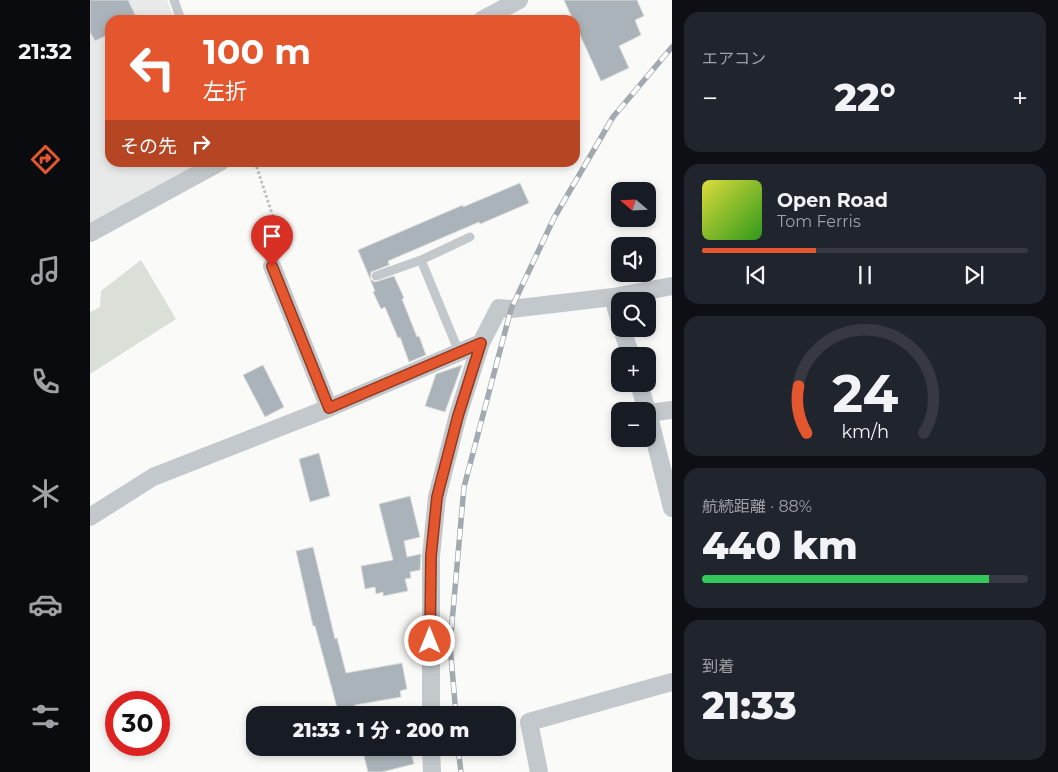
<!DOCTYPE html>
<html lang="ja">
<meta charset="utf-8">
<style>
body{margin:0;font-family:Montserrat,"Noto Sans JP",sans-serif;background:#20242c;color:#f1f3f6;height:100vh;display:flex;flex-direction:column;font-size:19px;white-space:nowrap}
*{box-sizing:border-box;margin:0}
p{font-size:16px;color:#9ea1a6}
.icon{flex:none;width:28px;height:28px;fill:none;stroke:currentColor;stroke-width:2;stroke-linecap:round;stroke-linejoin:round}
.map{position:relative;flex:1;overflow:hidden}
.drawer{display:flex;flex-direction:column;gap:12px;padding:12px;background:#0d0f14;width:386px}
.drawer>*{flex:none}
.guide{position:absolute;left:15px;top:15px;width:475px;height:152px;border-radius:15px;box-shadow:0 2px 8px #0003;background:#e4572e;color:#fff;overflow:hidden}
.needle{width:32px;rotate:289deg}
.buttons{position:absolute;left:521px;top:182px;display:grid;gap:10px}
.buttons a{display:grid;place-items:center;width:45px;height:45px;border-radius:10px;background:#171b24;box-shadow:0 2px 8px #0003;font-size:25px}
.speed{position:absolute;left:15px;top:691px;display:flex;gap:10px;font-size:25px;font-weight:700;text-align:center}
.speed>*{display:grid;place-content:center;width:65px;height:65px;border-radius:50%;background:#171b24;box-shadow:0 2px 8px #0003;line-height:1}
.speed .limit{border:8px solid #d22;background:#fff;color:#111}
.pin{position:absolute;display:grid;place-items:center;width:42px;height:42px;color:#fff;margin:-51px -21px;border-radius:50% 50% 50% 0;rotate:-45deg;box-shadow:0 0 5px #0007}
.pin .icon{rotate:45deg}
.me{position:absolute;width:55px;margin:-28px;rotate:0deg;stroke-linejoin:round;filter:drop-shadow(0 0 4px #0008)}
.turn{display:flex;align-items:center;gap:18px;height:105px;padding:0 15px;font-size:22px}
.turn .icon{width:65px;height:65px;stroke-width:2.5}
.turn b{display:block;font-size:35px;line-height:42px}
.then{display:flex;align-items:center;height:48px;padding:0 15px;background:#0003;gap:10px;font-size:19px}
.big{font-size:38px;font-weight:800;line-height:1.1}
.drawer .tile{flex:1;display:flex;flex-direction:column;justify-content:center;gap:8px;min-width:0;padding:0 18px;border-radius:15px;background:#20242c}
.drawer .dial{align-items:center;gap:0}
.dial svg{height:130px;overflow:visible;fill:none;stroke:#363941;stroke-width:7;stroke-linecap:round;text-anchor:middle}
.dial text{fill:#f1f3f6;stroke:none}
.song{display:flex;align-items:center;gap:15px}
.cover{width:60px;height:60px;border-radius:8px;background:linear-gradient(135deg,hsl(60 70% 55%),hsl(110 70% 35%))}
.played{height:5px;border-radius:2px;background:linear-gradient(90deg,#e4572e 35%,#363941 35%)}
.keys{display:flex;justify-content:space-around;direction:ltr}
.heat{display:flex;justify-content:space-between;align-items:center;font-size:28px;direction:ltr}
.charge{height:8px;border-radius:4px;background:linear-gradient(90deg,#34c759 88%,#363941 0)}
.trip{position:absolute;left:156px;top:706px;width:270px;height:50px;border-radius:15px;background:#171b24;box-shadow:0 2px 8px #0003;font-weight:800;line-height:50px;text-align:center}
main{display:flex;flex:1;min-height:0}
.tabs{display:flex;flex-direction:column;width:90px;justify-content:space-around;align-items:center;background:#090b0e;color:#9ea1a6}
.tabs .icon{width:35px;height:35px}
.tabs .current{color:#e4572e}
.tabs b{font-size:22px;color:#f1f3f6}
.map>svg:first-child{display:block}
.built{fill:#e8e9e9}
.green{fill:#dadfd7}
.building{fill:#aab3b9;stroke:#dcdcda}
.lines{fill:none;stroke-linecap:round;stroke-linejoin:round}
.path{stroke:#bbbfc2;stroke-width:3;stroke-dasharray:2.5 2.5;stroke-linecap:butt}
.service{stroke:#c3c8cc;stroke-width:9}
.minor{stroke:#c3c8cc;stroke-width:18}
.rail-casing{stroke:#a2aab0;stroke-width:5.5}
.rail{stroke:#fff;stroke-width:4;stroke-dasharray:11;stroke-linecap:butt}
.route-casing{stroke:#94391e;stroke-width:12}
.route{stroke:#e4572e;stroke-width:9}
</style>
<main>
<nav class="tabs">
<b>21:32</b>
<svg class="icon current" aria-label="directions" viewBox="0 0 24 24"><path d="M12 3l9 9-9 9-9-9zM9 14v-3h6M13 9l2 2-2 2"/></svg>
<svg class="icon" aria-label="music" viewBox="0 0 24 24"><path d="M9 18V5l10-2v13"/><circle cx="6" cy="18" r="3"/><circle cx="16" cy="16" r="3"/></svg>
<svg class="icon" aria-label="phone" viewBox="0 0 24 24"><path d="M5 4h4l2 5-3 2q2 4 5 5l2-3 5 2v4C11 20 4 13 5 4z"/></svg>
<svg class="icon" aria-label="climate" viewBox="0 0 24 24"><path d="M12 3v18M4 7l16 10M4 17L20 7"/></svg>
<svg class="icon" aria-label="car" viewBox="0 0 24 24"><path d="M5 17H2v-5l4-1 3-4h7l3 4 3 1v5h-3M9 17h6M6 11h13"/><circle cx="7" cy="17" r="2"/><circle cx="17" cy="17" r="2"/></svg>
<svg class="icon" aria-label="filters" viewBox="0 0 24 24"><path d="M4 7h16M4 17h16"/><circle cx="9" cy="7" r="2"/><circle cx="15" cy="17" r="2"/></svg>
</nav>
<div class="map">
<svg width="582" height="772" viewBox="0 0 582 772">
<rect width="100%" height="100%" fill="#fafaf8"/>
<path class="built" d="M 0,0 L 77,0 L 84,20 L 20,20 L 20,162 L 130,163 L 0,233 Z"/>
<path class="green" d="M 51,260 L 86,319 L 0,374 L 0,312 L 10,307 L 11,291 Z"/>
<path class="building" d="M 0,0 L 38,0 L 48,20 L 20,20 L 20,34 L 5,41 L 0,32 Z
M 474,0 L 547,0 L 554,16 L 545,20 L 551,35 L 529,46 L 539,68 L 511,81 L 485,24 L 485,20 L 483,20 Z
M 430,183 L 439,203 L 390,224 L 389,222 L 298,261 L 299,265 L 281,272 L 280,279 L 285,282 L 304,276 L 314,298 L 312,299 L 327,337 L 329,336 L 336,355 L 319,362 L 310,337 L 308,338 L 295,307 L 291,309 L 283,292 L 285,291 L 268,250 L 373,205 L 373,207 Z
M 173,365 L 194,407 L 175,417 L 153,375 Z
M 372,365 L 355,412 L 335,406 L 346,374 Z
M 229,453 L 240,496 L 220,502 L 209,459 Z
M 320,496 L 330,537 L 314,541 L 317,557 L 331,554 L 330,570 L 320,572 L 321,578 L 315,579 L 318,591 L 293,596 L 293,592 L 286,594 L 285,587 L 275,589 L 271,566 L 303,560 L 289,504 Z
M 223,547 L 245,639 L 247,638 L 256,673 L 312,663 L 317,689 L 310,691 L 311,697 L 265,705 L 267,715 L 249,715 L 225,626 L 223,626 L 206,551 Z
M 272,748 L 320,748 L 324,764 L 292,772 L 278,772 Z"/>
<g class="lines">
<path class="path" d="M 165,162 L 194,250"/>
<path class="service" d="M 84,0 L 91,20
M 331,260 L 369,352
M 286,276 L 331,260 L 380,237"/>
<path class="minor" d="M 392,20 L 429,0
M 0,233 L 130,162
M 182,266 L 239,408
M 523,297 L 530,322
M 532,329 L 541,356
M 549,384 L 557,411
M 558,412 L 558,413 L 582,410
M 558,413 L 582,508
M 0,517 L 63,477 L 239,408 L 391,343 L 409,308 L 421,309 L 523,297 L 582,286
M 341,715 L 341,556 L 347,497 L 368,415 L 391,343
M 341,748 L 342,772
M 449,772 L 439,722 L 582,682"/>
<g class="rail-casing">
<path id="rail" d="M 366,715 L 360,645 L 374,487 L 421,309 L 464,218 L 523,117 L 582,47
M 368,748 L 371,772"/>
</g>
<use href="#rail" class="rail"/>
</g>
<g class="lines">
<g class="route-casing">
<path id="route" d="M 182,266 L 239,408 L 391,343 L 368,416 L 347,497 L 341,556 L 340,641"/>
</g>
<use href="#route" class="route"/>
</g>
</svg>
<div class="buttons">
<a><svg class="needle" viewBox="-14 -14 28 28"><path d="M0-13l5 13h-10z" fill="#e53935"/><path d="M0 13l5-13h-10z" fill="#9ea1a6"/></svg></a>
<a><svg class="icon" aria-label="sound" viewBox="0 0 24 24"><path d="M4 9h4l5-4v14l-5-4H4zM17 9q2 3 0 6"/></svg></a>
<a><svg class="icon" aria-label="search" viewBox="0 0 24 24"><circle cx="10" cy="10" r="6"/><path d="M15 15l6 6"/></svg></a>
<a>+</a>
<a>−</a>
</div>
<div class="speed"><div class="limit">30</div></div>
<div class="pin" style="left:182px;top:266px;background:#d93025"><svg class="icon" aria-label="arrive" viewBox="0 0 24 24"><path d="M6 21V4h12l-3 4 3 4H6"/></svg></div>
<svg class="me" style="left:340px;top:641px" viewBox="-20 -20 40 40"><circle r="17" fill="#e4572e" stroke="#fff" stroke-width="3"/><path d="M0-11L8 9 0 5-8 9z" fill="#fff"/></svg>
<div class="trip">21:33 · 1 分 · 200 m</div>
<div class="guide">
<div class="turn"><svg class="icon" aria-label="left" viewBox="0 0 24 24"><path d="M17 20v-9H6M10 6l-5 5 5 5"/></svg><div><b>100 m</b>左折</div></div>
<div class="then">その先<svg class="icon" aria-label="right" viewBox="0 0 24 24"><path d="M7 20v-9h11M14 6l5 5-5 5"/></svg></div>
</div>
</div>
<section class="drawer">
<div class="tile"><p>エアコン</p>
<div class="heat"><a>−</a><b class="big">22°</b><a>+</a></div>
</div>
<div class="tile">
<div class="song"><i class="cover"></i><div><b>Open Road</b><p>Tom Ferris</p></div></div>
<div class="played"></div>
<div class="keys"><svg class="icon" aria-label="previous" viewBox="0 0 24 24"><path d="M18 5L8 12l10 7zM5 5v14"/></svg><svg class="icon" aria-label="pause" viewBox="0 0 24 24"><path d="M8 5v14M16 5v14"/></svg><svg class="icon" aria-label="next" viewBox="0 0 24 24"><path d="M6 5l10 7-10 7zM19 5v14"/></svg></div>
</div>
<div class="tile dial"><svg viewBox="0 0 100 80">
<path d="M14 69A42 42 0 1 1 86 69"/>
<path d="M14 69A42 42 0 0 1 9 40" stroke="#e4572e"/>
<text x="50" y="56" font-size="32" font-weight="700">24</text>
<text x="50" y="72" font-size="11">km/h</text>
</svg></div>
<div class="tile"><p>航続距離 · 88%</p><b class="big">440 km</b><div class="charge"></div></div>
<div class="tile"><p>到着</p><b class="big">21:33</b></div>
</section>
</main>
